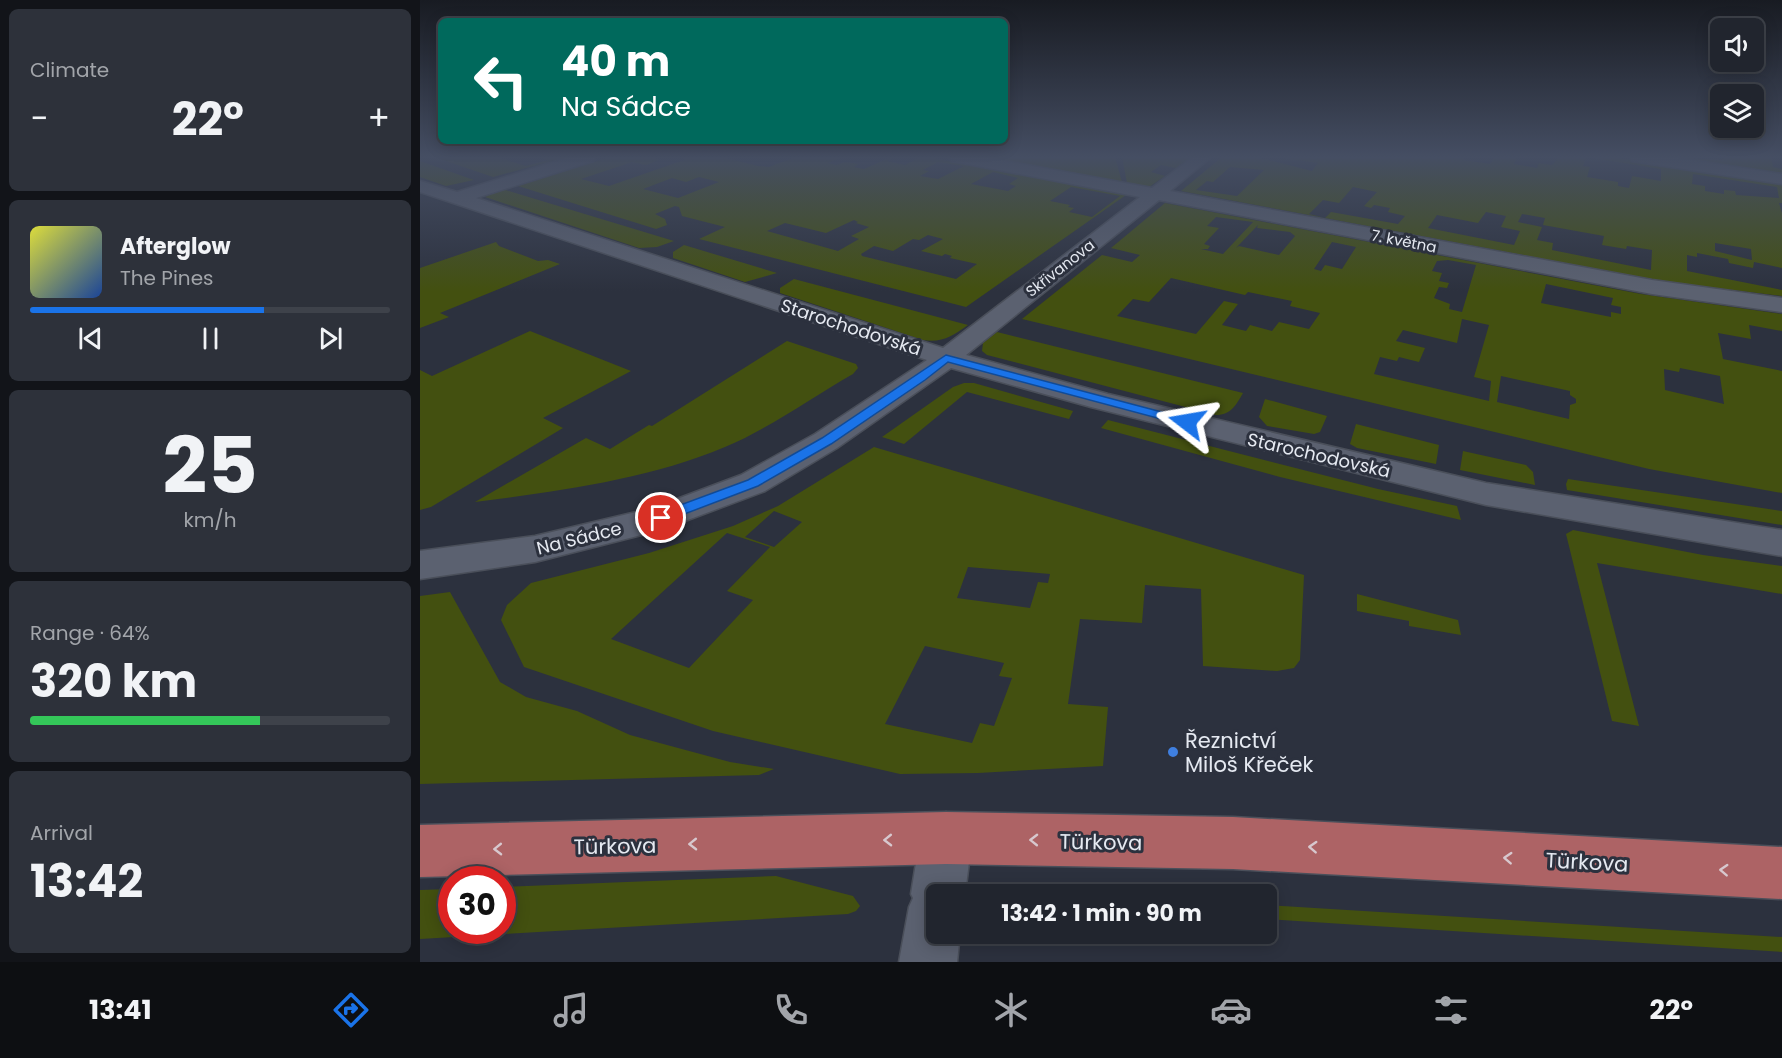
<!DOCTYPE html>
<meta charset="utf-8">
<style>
body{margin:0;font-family:Poppins,sans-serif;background:#2d313a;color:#f1f3f6;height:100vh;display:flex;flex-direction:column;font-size:22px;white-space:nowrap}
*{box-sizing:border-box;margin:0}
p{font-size:20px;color:#a2a5aa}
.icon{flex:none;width:33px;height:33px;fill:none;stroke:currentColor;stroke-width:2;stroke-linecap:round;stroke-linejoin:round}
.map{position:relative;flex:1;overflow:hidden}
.side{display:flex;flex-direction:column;gap:9px;padding:9px;background:#121419;width:420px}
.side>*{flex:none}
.banner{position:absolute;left:18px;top:18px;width:570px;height:126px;border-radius:9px;box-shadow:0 3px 15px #0003,0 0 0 2px #3e424a;background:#00695c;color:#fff;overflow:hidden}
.fabs{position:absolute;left:1290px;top:18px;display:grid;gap:12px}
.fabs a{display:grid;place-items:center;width:54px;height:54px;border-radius:9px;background:#21252e;box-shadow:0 3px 15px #0003,0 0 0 2px #3e424a;font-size:30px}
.speed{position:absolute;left:18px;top:866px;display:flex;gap:12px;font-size:30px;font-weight:700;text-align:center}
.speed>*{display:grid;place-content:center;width:78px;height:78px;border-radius:50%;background:#21252e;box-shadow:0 3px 15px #0003,0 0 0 2px #3e424a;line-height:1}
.speed .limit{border:9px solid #d22;background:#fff;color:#111}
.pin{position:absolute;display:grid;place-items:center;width:51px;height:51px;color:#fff;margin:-26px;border:3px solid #fff;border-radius:50%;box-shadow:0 2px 6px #0007}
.me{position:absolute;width:66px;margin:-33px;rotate:284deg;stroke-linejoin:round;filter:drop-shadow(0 0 4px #0008)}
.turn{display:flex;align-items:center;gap:21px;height:126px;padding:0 24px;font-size:27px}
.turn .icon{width:78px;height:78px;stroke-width:2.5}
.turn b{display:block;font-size:42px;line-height:51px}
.big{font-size:45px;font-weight:700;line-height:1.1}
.side .widget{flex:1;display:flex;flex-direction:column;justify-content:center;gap:9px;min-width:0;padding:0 21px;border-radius:9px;background:#2d313a}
.side .dial{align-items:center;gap:0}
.dial b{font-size:78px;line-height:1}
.song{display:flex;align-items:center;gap:18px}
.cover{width:72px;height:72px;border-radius:9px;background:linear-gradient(135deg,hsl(60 70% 55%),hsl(220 70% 35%))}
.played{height:6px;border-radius:3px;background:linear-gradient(90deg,#1a73e8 65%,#3e424a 65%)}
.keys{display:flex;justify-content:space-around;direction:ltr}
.heat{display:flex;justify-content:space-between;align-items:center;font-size:33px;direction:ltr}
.charge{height:9px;border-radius:4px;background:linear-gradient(90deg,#34c759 64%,#3e424a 0)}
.trip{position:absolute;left:506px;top:884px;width:351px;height:60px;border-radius:9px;background:#21252e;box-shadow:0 3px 15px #0003,0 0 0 2px #3e424a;font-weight:700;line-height:60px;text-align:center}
.dock{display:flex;height:96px;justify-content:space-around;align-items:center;background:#0d0f12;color:#a2a5aa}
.dock .icon{width:42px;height:42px}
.dock .active{color:#1a73e8}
.dock b{font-size:27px;color:#f1f3f6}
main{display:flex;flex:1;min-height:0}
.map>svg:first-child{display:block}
.green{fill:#435010;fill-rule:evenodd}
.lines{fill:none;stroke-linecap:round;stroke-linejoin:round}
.minor-casing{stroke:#4a4f5a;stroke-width:3}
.major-casing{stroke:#4a4f5a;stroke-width:3}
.minor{fill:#5b6170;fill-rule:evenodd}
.major{fill:#ad6365;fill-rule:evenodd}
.oneway{stroke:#d7c8ce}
.route{fill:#1a73e8;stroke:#114b97;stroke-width:1.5}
.shop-dot{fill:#3f7fe0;stroke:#2c313e;stroke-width:2}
.labels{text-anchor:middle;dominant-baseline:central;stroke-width:6;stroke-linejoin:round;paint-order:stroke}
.far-street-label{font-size:15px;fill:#e5e9f1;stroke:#2c313e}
.street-label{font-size:18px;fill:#e5e9f1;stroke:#2c313e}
.near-poi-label{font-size:21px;fill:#e5e9f1;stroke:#2c313e;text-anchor:start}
.near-street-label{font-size:21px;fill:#e5e9f1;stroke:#2c313e}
</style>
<main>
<section class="side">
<div class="widget"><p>Climate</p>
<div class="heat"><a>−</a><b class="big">22°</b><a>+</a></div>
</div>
<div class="widget">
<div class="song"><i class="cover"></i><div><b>Afterglow</b><p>The Pines</p></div></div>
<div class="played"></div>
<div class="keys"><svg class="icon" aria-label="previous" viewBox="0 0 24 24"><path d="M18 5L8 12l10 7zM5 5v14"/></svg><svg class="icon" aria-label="pause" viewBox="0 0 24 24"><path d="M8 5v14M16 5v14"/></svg><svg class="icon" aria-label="next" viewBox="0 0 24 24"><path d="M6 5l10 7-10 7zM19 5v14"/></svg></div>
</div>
<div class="widget dial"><b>25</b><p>km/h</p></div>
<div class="widget"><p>Range · 64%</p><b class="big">320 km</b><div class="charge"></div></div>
<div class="widget"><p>Arrival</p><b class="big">13:42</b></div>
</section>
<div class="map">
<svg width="1362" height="962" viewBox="0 0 1362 962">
<rect width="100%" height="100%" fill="#2c313e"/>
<path class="green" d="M 14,157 L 77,157 L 106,166 L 128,160 L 119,157 L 146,157 L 73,177 Z
M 190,157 L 240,157 L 235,159 L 239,160 L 226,165 L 212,162 L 161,179 L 189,186 L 267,159 L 257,157 L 302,157 L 338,166 L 349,167 L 375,157 L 423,157 L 408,163 L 416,165 L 425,162 L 438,164 L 434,167 L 444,169 L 471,157 L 475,157 L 467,161 L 485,165 L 498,158 L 494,157 L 508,157 L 706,195 L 546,307 L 279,239 L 305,227 L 262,216 L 259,207 L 255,206 L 235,214 L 245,219 L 247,225 L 236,229 L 98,186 ZM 518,162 L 544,166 L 518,179 L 500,176 L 509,171 L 503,170 ZM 573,172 L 598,178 L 589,184 L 596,186 L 588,191 L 551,184 ZM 279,177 L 299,182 L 258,198 L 223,189 L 252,178 L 266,182 ZM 651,187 L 700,196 L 672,217 L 649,212 L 654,208 L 648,207 L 650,205 L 630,201 ZM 434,220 L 438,222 L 436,223 L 449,227 L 431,236 L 439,239 L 418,251 L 347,231 L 365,223 L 406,233 ZM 508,235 L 523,239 L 501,251 L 522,256 L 525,254 L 532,256 L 530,258 L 557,264 L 536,279 L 442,256 L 441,254 L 454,246 L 473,251 L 493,239 L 499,240 Z
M 563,157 L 695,157 L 702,182 Z
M 702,157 L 771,157 L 756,168 L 741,165 L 731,172 L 745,176 L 729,187 L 707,183 Z
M 802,157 L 837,157 L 892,171 L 898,163 L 862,158 L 1045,157 L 1044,160 L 1070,164 L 1074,158 L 1069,157 L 1097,157 L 1094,164 L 1117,168 L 1119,163 L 1132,165 L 1139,157 L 1191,157 L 1362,183 L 1362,203 L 1359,203 L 1362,213 L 1362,268 L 1334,262 L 1333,268 L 1309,263 L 1308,259 L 1277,253 L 1277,257 L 1267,255 L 1267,271 L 1362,290 L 1362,296 L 1247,282 L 761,191 ZM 1166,157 L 1241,169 L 1241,181 L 1212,176 L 1209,188 L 1198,186 L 1198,182 L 1167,177 L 1170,167 L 1163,166 ZM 810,167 L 844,170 L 817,196 L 776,190 L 787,181 L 793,182 ZM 1273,174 L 1357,187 L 1359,198 L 1316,195 L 1315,191 L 1304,190 L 1304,194 L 1285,191 L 1285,186 L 1272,184 ZM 933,187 L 957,192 L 944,206 L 951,208 L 954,205 L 970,208 L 968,212 L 985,216 L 978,224 L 911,212 L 905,218 L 889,214 L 903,200 L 919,203 ZM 1066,212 L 1086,216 L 1081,227 L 1100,231 L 1094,245 L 1008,228 L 1017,215 L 1058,223 ZM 1102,214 L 1125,218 L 1123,225 L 1184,236 L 1182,245 L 1206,249 L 1207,246 L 1232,250 L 1231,270 L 1132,250 L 1133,243 L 1117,240 L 1122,227 L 1098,222 ZM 1295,243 L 1331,249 L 1332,260 L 1295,251 Z
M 1250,157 L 1303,160 L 1303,157 L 1351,157 L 1353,167 L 1362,169 L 1362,174 Z
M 0,161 L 54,180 L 26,186 L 0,177 Z
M 82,189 L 254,241 L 237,247 L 219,248 L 65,197 Z
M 745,203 L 1221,294 L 1362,314 L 1362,331 L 1329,325 L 1331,339 L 1298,333 L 1303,359 L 1362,371 L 1362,493 L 1229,469 L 602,319 L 682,255 L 712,262 L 720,255 L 691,248 ZM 796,217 L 833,222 L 803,254 L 781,249 L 788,249 L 790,246 L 784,244 L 799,228 L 787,226 ZM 838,225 L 837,228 L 870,232 L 875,236 L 859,255 L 819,246 L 816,248 ZM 912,242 L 936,247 L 922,269 L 905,265 L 901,271 L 894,269 ZM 1028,260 L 1056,265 L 1042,312 L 1029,309 L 1030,304 L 1014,298 L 1019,287 L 1027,288 L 1029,283 L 1019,281 L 1022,273 L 1012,271 L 1017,261 ZM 751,278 L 825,295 L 828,292 L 872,301 L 870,306 L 900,313 L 889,329 L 859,322 L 852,331 L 830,325 L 826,331 L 802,325 L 818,304 L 804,301 L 776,334 L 697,316 L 713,299 L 729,302 ZM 1126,284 L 1193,298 L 1191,305 L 1201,307 L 1201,314 L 1191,312 L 1191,317 L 1121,303 ZM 1042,319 L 1069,325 L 1054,377 L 1071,381 L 1069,401 L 954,374 L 960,357 L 977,361 L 979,357 L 999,362 L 1005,348 L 976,341 L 983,330 L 1037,343 ZM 1260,368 L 1300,376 L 1304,404 L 1245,390 L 1244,369 L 1259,372 ZM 1081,376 L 1150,391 L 1150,395 L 1156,399 L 1156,403 L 1150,405 L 1149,419 L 1077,402 Z
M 76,242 L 79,246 L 118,261 L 128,260 L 140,264 L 20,313 L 29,317 L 0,328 L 0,268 Z
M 264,245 L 357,273 L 325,282 L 253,258 L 253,252 Z
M 374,279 L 548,325 C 533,336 522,343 503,340 L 360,293 L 360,288 Z
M 110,331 L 211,371 L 123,418 L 143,428 L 11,507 L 0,510 L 0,370 L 12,376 Z
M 577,332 L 823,393 C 816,405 811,415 796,415 L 567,355 L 562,351 L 563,343 Z
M 367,341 L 436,364 L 438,368 L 433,374 C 393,397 348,429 305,447 C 226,480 139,491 55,502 L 166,438 L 190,449 L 229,425 L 232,426 Z
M 544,383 L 554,383 L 653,411 L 649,419 L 547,392 L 484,444 L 462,437 L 533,387 Z
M 845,399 L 907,416 L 900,432 L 894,434 L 847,426 L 839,417 Z
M 688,420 L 958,489 L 1037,506 L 1041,520 L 860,477 L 681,428 Z
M 936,424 L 1019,445 L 1016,464 L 937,448 L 930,444 Z
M 454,447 L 884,575 L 880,660 L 874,668 L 857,671 L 783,666 L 781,589 L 725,585 L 722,623 L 660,619 L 648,704 L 688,707 L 683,766 L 558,773 L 480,774 L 293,731 L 104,667 L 81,620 L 87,605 L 111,583 L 229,553 L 313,526 L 358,506 ZM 354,511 L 382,522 L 354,547 L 325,537 ZM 307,533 L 350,547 L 307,591 L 333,600 L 269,668 L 191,639 ZM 548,567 L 630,574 L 628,583 L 618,582 L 610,608 L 537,598 ZM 505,646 L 584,663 L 579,676 L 592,678 L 574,726 L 560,723 L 552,743 L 465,724 Z
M 1043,451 L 1106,465 L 1113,472 L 1115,485 L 1040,470 Z
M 1148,479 L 1362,511 L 1362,525 L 1147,490 L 1146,484 Z
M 1153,530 L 1283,555 L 1362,566 L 1362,594 L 1177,563 L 1219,726 L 1192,721 L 1146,534 Z
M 30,592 L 80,682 L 106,697 L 157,711 L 210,735 L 310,762 L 354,769 L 339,775 L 0,784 L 0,596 Z
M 937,594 L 1038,620 L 1041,635 L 989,626 L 989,621 L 937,611 Z
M 356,876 L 433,896 L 440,906 L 436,911 L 428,914 L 0,939 L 0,890 L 31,889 L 32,930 L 82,930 L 83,887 Z
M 846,905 L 1362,937 L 1362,952 L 846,919 Z"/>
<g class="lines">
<g class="minor-casing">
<path id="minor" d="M 150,157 L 175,157 L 173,161 L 56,198 L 523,348 L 720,197 L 537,162 L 531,161 L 529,157 L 563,157 L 732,188 L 773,157 L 791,157 L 750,191 L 1232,280 L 1362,298 L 1362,312 L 1232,294 L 739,200 L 546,355 L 688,394 L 1066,483 L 1362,530 L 1362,556 L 1066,505 L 671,407 L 531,368 L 417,448 L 345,491 L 241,530 L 115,562 L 0,579 L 0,551 L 115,536 L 233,508 L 321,475 L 395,434 L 507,360 L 0,192 L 0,181 L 37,192 Z
M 1210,157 L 1250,157 L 1362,174 L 1362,184 L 1218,162 L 1212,161 Z
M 526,812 L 544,820 L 552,838 L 545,894 L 516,894 L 516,933 L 540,933 L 537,962 L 479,962 L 489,907 L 493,898 L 491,894 L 500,838 L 508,820 Z"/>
</g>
<g class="major-casing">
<path id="major" d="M 526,812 L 813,817 L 1362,847 L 1362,899 L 813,869 L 526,864 L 0,877 L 0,825 Z"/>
</g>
<use href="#minor" class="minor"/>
<use href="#major" class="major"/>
</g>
<defs><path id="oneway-chevron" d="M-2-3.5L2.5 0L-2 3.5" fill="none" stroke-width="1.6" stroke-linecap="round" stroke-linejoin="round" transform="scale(1.5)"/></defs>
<g class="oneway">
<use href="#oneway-chevron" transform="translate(468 840) rotate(179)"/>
<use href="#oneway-chevron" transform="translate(614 840) rotate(-179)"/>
<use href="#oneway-chevron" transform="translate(273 844) rotate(179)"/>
<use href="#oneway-chevron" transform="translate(893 847) rotate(-177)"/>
<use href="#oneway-chevron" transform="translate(78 849) rotate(179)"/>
<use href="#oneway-chevron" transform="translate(1088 858) rotate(-177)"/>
<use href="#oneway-chevron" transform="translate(1304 870) rotate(-177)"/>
</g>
<linearGradient id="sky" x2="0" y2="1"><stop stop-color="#181b22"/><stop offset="0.54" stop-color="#454e63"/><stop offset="1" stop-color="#454e63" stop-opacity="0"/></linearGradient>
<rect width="1362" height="291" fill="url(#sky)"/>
<path class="route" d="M 526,355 L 772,420 L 774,422 L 767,426 L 528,362 L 505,380 L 411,444 L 338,486 L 246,521 L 236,521 L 234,518 L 236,514 L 328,480 L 402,438 Z"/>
<circle class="shop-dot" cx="753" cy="752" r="6"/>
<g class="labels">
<g class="far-street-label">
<text transform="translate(984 241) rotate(11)">7. května</text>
<text transform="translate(640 268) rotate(-38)">Skřivanova</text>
</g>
<g class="street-label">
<text transform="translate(431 327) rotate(18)">Starochodovská</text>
<text transform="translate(899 455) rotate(13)">Starochodovská</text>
<text transform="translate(159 538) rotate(-14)">Na Sádce</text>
</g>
<g class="near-poi-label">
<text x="765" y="740">Řeznictví<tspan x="765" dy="24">Miloš Křeček</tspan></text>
</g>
<g class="near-street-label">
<text transform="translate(681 842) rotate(1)">Türkova</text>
<text transform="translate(195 846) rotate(-1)">Türkova</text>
<text transform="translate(1167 862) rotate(3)">Türkova</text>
</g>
</g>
</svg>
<div class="fabs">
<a><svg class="icon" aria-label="sound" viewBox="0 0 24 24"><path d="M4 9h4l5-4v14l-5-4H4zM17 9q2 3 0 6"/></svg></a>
<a><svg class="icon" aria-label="layers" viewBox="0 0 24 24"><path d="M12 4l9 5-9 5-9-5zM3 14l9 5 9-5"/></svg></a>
</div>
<div class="speed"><div class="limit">30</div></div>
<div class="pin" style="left:241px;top:518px;background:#d93025"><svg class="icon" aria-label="arrive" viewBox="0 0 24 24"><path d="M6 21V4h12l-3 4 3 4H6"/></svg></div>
<svg class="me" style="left:767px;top:422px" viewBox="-20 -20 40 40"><path d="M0-17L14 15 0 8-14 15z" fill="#1a73e8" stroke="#fff" stroke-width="4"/></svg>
<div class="trip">13:42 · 1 min · 90 m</div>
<div class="banner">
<div class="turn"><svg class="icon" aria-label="left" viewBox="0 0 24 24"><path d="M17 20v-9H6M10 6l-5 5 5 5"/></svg><div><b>40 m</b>Na Sádce</div></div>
</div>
</div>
</main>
<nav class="dock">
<b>13:41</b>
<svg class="icon active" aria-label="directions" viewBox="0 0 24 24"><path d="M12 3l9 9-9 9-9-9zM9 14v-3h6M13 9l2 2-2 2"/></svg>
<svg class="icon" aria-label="music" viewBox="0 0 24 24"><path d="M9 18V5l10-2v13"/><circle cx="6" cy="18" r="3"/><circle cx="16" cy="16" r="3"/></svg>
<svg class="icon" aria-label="phone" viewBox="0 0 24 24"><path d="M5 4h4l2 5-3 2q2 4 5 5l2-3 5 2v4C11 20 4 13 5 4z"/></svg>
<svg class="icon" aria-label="climate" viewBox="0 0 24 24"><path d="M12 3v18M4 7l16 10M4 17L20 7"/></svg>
<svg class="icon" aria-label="car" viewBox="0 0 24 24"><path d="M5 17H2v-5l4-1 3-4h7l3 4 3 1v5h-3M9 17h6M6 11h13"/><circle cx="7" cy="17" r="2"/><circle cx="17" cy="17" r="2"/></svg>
<svg class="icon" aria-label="filters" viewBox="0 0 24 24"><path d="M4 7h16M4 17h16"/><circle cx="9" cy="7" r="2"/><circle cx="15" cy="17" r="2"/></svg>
<b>22°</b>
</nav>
